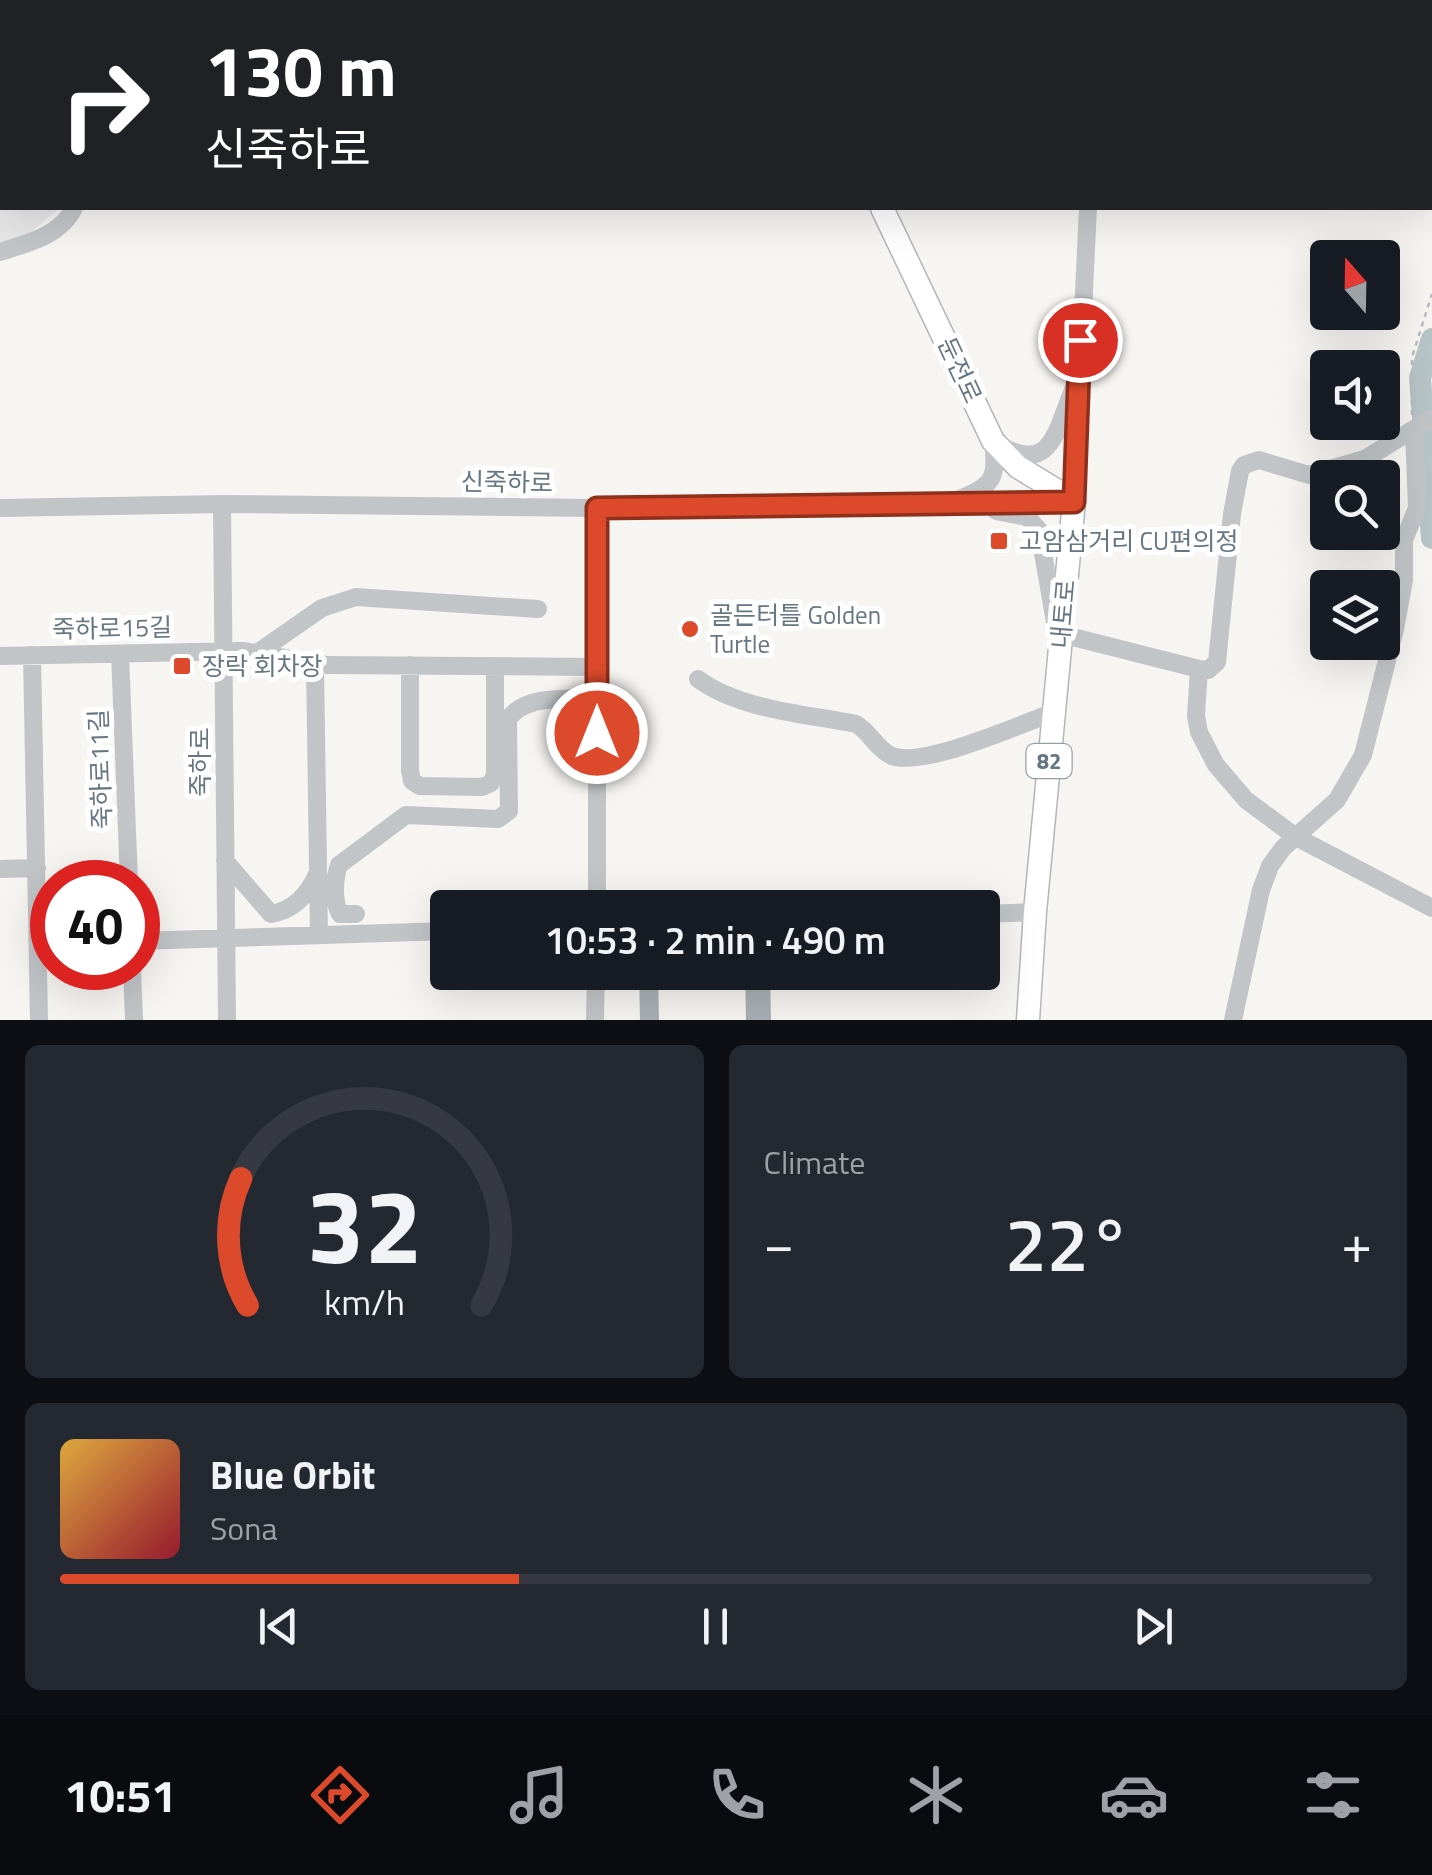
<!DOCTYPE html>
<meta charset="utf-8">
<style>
body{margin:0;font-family:"Titillium Web","Noto Sans KR",sans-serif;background:#242831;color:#f1f3f6;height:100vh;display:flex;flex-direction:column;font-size:38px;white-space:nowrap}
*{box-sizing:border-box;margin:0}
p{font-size:32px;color:#9ea1a6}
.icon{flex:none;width:55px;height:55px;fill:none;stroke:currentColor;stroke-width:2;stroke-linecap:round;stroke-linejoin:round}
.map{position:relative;height:1020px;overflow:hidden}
.panel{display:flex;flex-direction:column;gap:25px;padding:25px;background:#0d0f14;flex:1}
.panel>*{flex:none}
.banner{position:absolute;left:0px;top:0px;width:1432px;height:210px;box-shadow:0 10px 40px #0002;background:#202124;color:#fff;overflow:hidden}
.needle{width:65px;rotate:340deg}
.fabs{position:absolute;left:1310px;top:240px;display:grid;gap:20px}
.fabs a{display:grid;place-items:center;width:90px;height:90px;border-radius:10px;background:#171b24;box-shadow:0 10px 40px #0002;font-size:50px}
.speed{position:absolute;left:30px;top:860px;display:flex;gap:20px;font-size:50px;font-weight:700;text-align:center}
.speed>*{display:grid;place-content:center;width:130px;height:130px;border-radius:50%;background:#171b24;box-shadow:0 10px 40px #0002;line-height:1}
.speed .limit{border:15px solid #d22;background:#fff;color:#111}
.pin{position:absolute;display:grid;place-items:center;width:85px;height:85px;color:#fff;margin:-42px;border:5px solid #fff;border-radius:50%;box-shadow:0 2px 10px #0007}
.me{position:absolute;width:110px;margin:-55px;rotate:0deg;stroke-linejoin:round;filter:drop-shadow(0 0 8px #0008)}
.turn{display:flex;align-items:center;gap:35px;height:210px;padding:0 40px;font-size:45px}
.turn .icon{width:130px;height:130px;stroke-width:2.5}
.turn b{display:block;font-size:70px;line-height:85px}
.big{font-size:75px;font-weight:600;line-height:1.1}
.panel .widget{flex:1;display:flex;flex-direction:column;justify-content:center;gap:15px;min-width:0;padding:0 35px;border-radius:15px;background:#242831}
.panel .dial{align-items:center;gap:0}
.dial svg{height:260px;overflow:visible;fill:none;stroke:#363941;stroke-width:7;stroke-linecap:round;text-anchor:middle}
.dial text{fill:#f1f3f6;stroke:none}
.song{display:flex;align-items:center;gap:30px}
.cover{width:120px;height:120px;border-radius:15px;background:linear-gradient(135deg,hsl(40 70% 55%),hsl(350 70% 35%))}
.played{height:10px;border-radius:5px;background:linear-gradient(90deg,#dc4a2b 35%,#363941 35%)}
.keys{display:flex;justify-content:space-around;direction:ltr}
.heat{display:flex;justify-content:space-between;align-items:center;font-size:55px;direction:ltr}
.panel .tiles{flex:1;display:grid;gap:25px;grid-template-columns:1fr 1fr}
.widget:last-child{grid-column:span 2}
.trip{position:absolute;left:430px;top:890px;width:570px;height:100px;border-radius:10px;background:#171b24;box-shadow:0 10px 40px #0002;font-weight:600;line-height:100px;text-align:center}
.menu{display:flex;height:160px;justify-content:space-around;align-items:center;background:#090b0e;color:#9ea1a6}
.menu .icon{width:70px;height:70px}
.menu .on{color:#dc4a2b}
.menu b{font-size:45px;color:#f1f3f6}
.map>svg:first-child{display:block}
.built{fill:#e6e7e6}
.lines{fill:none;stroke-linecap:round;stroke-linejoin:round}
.river{stroke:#b7c4c7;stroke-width:22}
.building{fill:#a8b0b5}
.major-casing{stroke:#b2b7ba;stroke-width:25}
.path{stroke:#b9bcbe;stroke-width:2.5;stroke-dasharray:5 5;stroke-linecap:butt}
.minor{stroke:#c1c5c8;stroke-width:18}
.major{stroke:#fff;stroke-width:22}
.route-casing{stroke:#8f301c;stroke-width:25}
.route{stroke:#dc4a2b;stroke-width:18}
.poi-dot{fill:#dc4a2b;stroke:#fff;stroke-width:4}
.labels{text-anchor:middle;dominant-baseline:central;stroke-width:10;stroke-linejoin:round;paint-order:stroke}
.shield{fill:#fff;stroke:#94a0a8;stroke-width:2.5}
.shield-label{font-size:22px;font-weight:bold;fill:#667782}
.street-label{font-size:25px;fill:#667782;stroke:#fff}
.poi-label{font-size:25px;fill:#667782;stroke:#fff;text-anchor:start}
</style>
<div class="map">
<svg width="1432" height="1020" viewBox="0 0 1432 1020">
<rect width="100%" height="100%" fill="#f6f5f2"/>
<path class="built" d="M 0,0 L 25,0 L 2,2 L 2,208 L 59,208 L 30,233 L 0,243 Z"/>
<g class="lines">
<path class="river" d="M 1432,339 L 1420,378 L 1432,538"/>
</g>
<path class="building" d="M 639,972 L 658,972 L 659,1020 L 640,1020 Z
M 745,972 L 770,972 L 771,1020 L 746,1020 Z"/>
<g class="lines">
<g class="major-casing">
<path id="major" d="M 780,0 L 781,2
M 882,208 L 993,441 L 1018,467 L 1074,501 L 1035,912 L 1028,1020"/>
</g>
<path class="path" d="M 1412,415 L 1412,357 L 1432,294"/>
<path class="minor" d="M 461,2 L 474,0
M 1111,2 L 1111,0
M 0,252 C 28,243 60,236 74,208
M 1432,418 L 1365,459 L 1309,475 L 1259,460 L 1244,465 L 1240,471 L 1232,514 L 1217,662 L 1208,670 L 1199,669 L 1196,716 L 1199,732 L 1216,765 L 1246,800 L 1296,837 L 1432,908
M 957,500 C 993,486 998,479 993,441 C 1052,479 1055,432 1075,385
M 222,504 L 227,1020
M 0,508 L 222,504 L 597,508 L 1074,501 L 1088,208
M 996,511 L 1027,517 L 1039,530 L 1056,628
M 1061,634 L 1199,669
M 257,653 L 322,608 L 356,597 L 538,609
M 120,654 L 129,882
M 32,655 L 39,1020
M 0,656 L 244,651 L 327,665 L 597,667
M 315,664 L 319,935
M 410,665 L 410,770 L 412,781 L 420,786 L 482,787 L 491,783 L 495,775 L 495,666
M 698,679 C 740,710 806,714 856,724 C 870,732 876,748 890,755 C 918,770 1022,724 1054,712
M 225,861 L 271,914 C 294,910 308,895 317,874
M 0,869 L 37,868
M 597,908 L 597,508
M 356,914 L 340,914 C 333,901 334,879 339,865 L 406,815 L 498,819 L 509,811 L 508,720 C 523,694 571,699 597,698
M 982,914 L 1035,912
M 138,941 L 448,931
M 132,968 L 134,1020
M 595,1020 L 596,972
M 1233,1020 L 1261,890 L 1270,866 L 1283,848 L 1337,800 L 1363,755 L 1395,629 L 1404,580 L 1404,540 L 1417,508 L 1414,431"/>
<use href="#major" class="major"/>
</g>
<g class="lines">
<g class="route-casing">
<path id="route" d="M 597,733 L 597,508 L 1074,502 L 1080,340"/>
</g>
<use href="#route" class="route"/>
</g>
<g class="poi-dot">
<rect x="989" y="531" width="20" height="20" rx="5"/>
<circle cx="690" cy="629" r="10"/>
<rect x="172" y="656" width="20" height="20" rx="5"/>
</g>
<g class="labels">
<rect class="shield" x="1026.5" y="744" width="45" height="34" rx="8"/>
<g class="shield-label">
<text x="1049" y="761">82</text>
</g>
<g class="street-label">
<text transform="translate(960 370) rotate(65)">둔전로</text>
<text transform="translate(507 482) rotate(1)">신죽하로</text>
<text transform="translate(1063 614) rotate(-85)">내토로</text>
<text transform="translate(112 628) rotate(-1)">죽하로15길</text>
<text transform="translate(200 762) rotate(-90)">죽하로</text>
<text transform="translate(100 769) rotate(-92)">죽하로11길</text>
</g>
<g class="poi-label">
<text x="1019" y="541">고암삼거리 CU편의정</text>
<text x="710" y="615">골든터틀 Golden<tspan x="710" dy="29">Turtle</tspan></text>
<text x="202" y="666">장락 회차장</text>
</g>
</g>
</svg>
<div class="fabs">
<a><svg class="needle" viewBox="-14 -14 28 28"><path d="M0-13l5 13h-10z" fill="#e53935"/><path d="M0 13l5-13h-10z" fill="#9ea1a6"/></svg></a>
<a><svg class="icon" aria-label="sound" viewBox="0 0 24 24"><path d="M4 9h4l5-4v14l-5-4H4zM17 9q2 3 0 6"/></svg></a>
<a><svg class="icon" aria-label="search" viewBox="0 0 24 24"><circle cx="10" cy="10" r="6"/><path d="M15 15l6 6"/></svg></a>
<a><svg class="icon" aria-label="layers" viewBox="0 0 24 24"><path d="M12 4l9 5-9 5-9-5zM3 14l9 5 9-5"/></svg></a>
</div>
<div class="speed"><div class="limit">40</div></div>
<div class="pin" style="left:1080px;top:340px;background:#d93025"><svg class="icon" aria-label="arrive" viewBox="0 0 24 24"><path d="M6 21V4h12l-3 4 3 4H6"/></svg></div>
<svg class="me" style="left:597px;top:733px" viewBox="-20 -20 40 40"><circle r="17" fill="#dc4a2b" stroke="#fff" stroke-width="3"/><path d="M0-11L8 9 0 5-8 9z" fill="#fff"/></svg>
<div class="trip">10:53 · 2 min · 490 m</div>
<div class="banner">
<div class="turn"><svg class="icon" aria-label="right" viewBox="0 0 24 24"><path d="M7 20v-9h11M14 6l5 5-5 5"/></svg><div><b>130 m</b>신죽하로</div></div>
</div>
</div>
<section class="panel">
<div class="tiles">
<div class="widget dial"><svg viewBox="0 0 100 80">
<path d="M14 69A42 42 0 1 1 86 69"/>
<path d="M14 69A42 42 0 0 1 12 30" stroke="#dc4a2b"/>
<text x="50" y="56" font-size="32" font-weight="700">32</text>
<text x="50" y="72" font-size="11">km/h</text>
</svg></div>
<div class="widget"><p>Climate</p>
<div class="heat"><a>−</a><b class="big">22°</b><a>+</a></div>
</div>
<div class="widget">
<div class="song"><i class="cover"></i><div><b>Blue Orbit</b><p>Sona</p></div></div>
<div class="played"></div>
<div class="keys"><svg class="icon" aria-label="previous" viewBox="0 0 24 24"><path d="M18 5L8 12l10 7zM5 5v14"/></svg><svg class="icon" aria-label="pause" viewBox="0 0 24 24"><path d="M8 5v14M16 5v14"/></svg><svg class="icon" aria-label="next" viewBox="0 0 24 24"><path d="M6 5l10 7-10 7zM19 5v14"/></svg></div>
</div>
</div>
</section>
<nav class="menu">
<b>10:51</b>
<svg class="icon on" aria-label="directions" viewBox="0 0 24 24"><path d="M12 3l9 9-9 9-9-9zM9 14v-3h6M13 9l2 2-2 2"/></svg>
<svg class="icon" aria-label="music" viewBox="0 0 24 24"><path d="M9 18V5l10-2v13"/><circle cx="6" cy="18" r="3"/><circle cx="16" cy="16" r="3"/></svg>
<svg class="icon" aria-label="phone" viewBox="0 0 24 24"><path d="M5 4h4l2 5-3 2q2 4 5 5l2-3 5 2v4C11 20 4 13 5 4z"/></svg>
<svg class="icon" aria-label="climate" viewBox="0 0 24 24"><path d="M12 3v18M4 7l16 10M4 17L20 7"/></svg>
<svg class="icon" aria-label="car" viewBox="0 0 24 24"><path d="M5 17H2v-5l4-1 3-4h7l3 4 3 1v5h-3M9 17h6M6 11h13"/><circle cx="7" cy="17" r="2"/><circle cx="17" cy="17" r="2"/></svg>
<svg class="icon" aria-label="filters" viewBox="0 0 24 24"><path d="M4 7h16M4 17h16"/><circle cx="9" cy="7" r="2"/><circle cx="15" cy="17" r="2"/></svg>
</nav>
